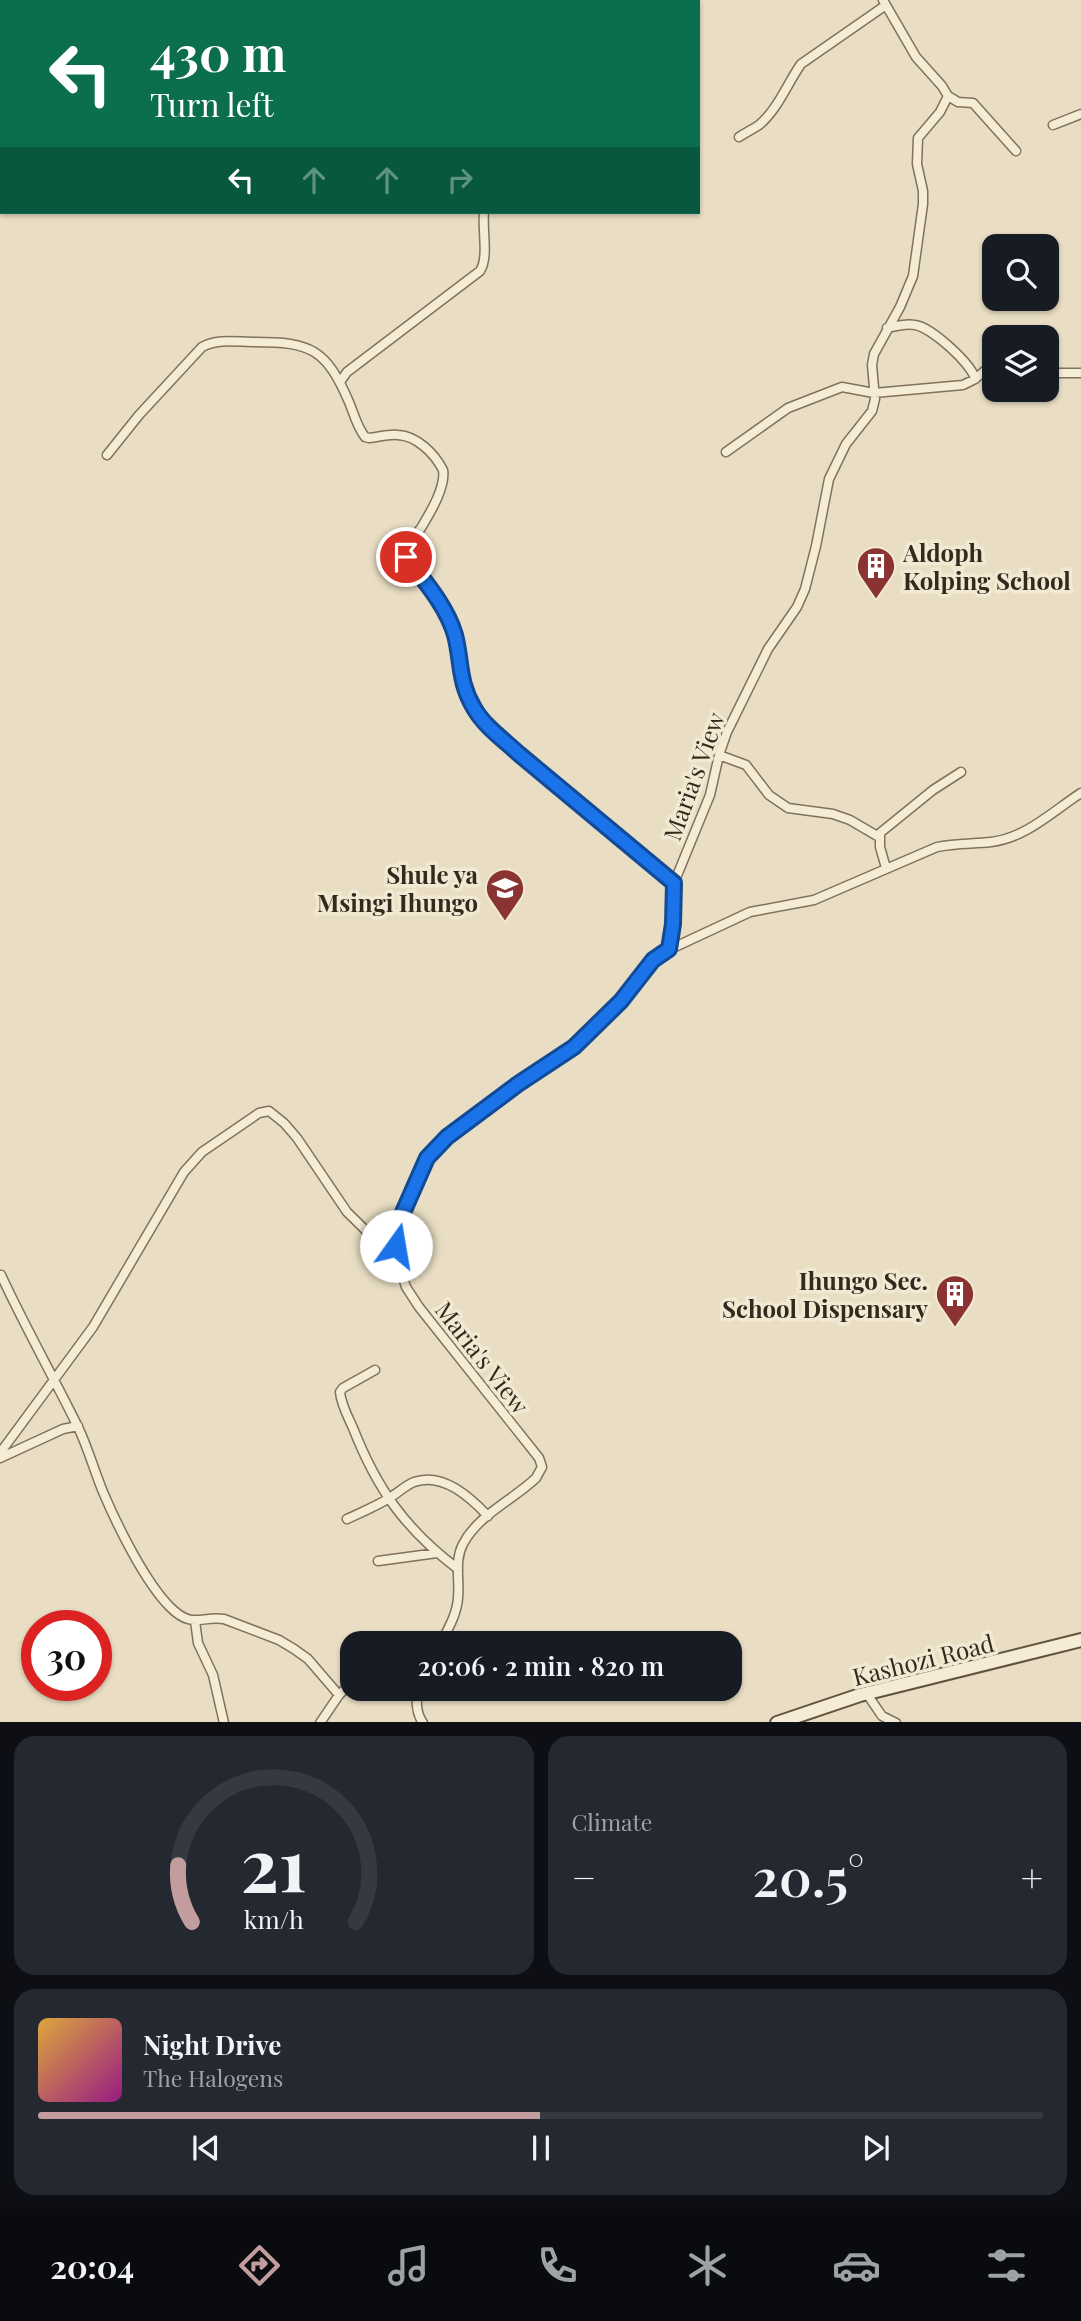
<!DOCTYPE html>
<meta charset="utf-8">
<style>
body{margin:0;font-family:"Playfair Display",serif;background:#242831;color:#f1f3f6;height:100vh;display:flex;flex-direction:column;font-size:26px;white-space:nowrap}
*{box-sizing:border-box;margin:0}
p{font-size:23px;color:#9ea1a6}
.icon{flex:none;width:38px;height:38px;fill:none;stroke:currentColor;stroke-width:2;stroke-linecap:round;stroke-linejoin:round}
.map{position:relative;height:1722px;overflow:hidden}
.sheet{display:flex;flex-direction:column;gap:14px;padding:14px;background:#0d0f14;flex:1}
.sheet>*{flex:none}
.top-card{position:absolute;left:0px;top:0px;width:700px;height:214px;box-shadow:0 2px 5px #0004;background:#0b6e4f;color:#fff;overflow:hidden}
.tools{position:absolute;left:982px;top:234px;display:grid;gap:14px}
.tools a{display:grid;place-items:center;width:77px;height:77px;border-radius:14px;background:#171b24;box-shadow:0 2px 5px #0004;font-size:35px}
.speed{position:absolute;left:21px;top:1610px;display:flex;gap:14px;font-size:35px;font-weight:700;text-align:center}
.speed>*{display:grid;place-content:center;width:91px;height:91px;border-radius:50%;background:#171b24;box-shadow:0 2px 5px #0004;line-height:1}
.speed .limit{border:10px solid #d22;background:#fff;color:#111}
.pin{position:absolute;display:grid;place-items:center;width:60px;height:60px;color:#fff;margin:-30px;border:4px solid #fff;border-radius:50%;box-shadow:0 2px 7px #0007}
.me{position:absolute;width:77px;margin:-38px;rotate:13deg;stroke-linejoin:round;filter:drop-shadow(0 0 5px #0008)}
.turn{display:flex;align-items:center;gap:24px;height:147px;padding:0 35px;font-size:32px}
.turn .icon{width:91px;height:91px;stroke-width:2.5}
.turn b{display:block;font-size:49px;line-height:60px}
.lanes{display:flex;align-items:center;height:66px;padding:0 35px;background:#0003;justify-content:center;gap:35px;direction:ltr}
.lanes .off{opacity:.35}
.big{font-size:52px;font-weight:600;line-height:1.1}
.sheet .card{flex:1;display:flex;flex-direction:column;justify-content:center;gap:10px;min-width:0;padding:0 24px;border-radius:21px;background:#242831}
.sheet .dial{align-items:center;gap:0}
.dial svg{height:182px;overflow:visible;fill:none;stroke:#363941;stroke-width:7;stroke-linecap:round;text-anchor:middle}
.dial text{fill:#f1f3f6;stroke:none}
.song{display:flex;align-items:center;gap:21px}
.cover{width:84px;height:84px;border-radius:10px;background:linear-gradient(135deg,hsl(40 70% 55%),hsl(310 70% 35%))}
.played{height:7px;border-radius:4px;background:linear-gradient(90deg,#c39d9e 50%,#363941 50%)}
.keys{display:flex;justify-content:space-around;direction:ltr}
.heat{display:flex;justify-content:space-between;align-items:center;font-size:38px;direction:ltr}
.sheet .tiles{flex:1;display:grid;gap:14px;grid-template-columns:1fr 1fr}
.card:last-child{grid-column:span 2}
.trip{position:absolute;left:340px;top:1631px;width:402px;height:70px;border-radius:21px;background:#171b24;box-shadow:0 2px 5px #0004;font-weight:600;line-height:70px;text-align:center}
.tab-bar{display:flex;height:112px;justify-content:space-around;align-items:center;background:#090b0e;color:#9ea1a6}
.tab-bar .icon{width:49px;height:49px}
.tab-bar .on{color:#c39d9e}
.tab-bar b{font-size:32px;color:#f1f3f6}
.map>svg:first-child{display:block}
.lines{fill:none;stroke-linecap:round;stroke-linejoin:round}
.minor-casing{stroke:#82715c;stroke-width:11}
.secondary-casing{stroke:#63523f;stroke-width:16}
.minor{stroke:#f5ecd6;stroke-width:8}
.secondary{stroke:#f5ecd6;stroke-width:12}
.route-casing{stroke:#114b97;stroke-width:18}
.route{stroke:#1a73e8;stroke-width:12}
.labels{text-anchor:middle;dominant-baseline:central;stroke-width:7;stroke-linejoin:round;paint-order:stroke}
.poi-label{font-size:24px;font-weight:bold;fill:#33291f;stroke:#f1e9d2;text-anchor:end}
.street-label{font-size:24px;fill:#33291f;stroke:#f1e9d2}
</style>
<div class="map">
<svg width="1081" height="1723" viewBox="0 0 1081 1723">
<rect width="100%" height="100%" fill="#e9dec4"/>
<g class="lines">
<g class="minor-casing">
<path id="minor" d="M 77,2 L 79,0
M 0,67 L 2,66
M 948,96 L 958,102 L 973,103 L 1016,151
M 1053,125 L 1081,114
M 739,137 C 745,133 753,129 759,125 C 778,109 787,84 801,64 L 886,5
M 887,328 C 896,326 906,323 915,325 C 931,327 972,364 975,379
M 1046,373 L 1081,373
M 340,382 L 347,372 L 480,271 C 489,257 482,231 484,212
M 726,452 L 788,408 L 842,387 L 874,393 L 963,385 L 975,379 L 994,363
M 107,455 L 139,415 L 202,347 C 218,338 237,342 255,342 C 311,342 326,349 349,402 C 354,414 357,427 365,437 L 369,438 C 379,437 388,434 398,435 C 417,436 434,453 443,470 C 446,487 430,513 421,528 C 414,537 405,545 406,557 C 424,579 447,607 455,635 C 462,662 458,681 474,708 C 484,726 504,740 519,754 L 674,883
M 719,755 L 746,765 L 769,795 L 788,808 L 833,814 L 850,820 L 879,837
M 886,868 L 880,847 L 880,833 L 933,790 L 961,772
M 669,949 L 673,924 L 674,883 L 710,795 L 719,755 L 727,732 L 768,649 L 797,607 L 805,589 L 816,546 L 829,479 L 846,444 L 872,411 L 875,399 L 872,365 L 874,354 L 900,307 L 913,276 L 923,204 L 923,191 L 917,164 L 918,138 L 940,112 L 948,96 L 942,86 L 916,57 L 883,0
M 1,1275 C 25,1327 53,1376 78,1427 C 88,1448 94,1470 103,1492 C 117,1525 145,1582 170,1607 C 192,1629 200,1616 224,1619 L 279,1640 L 294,1649 L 308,1659 L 339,1695
M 375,1370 L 343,1388 L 340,1392 C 341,1404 348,1417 353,1428 C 377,1489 405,1529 458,1569
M 0,1453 L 93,1327 L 184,1172 L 202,1152 L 259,1113 L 269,1111 L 284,1123 L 297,1138 L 347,1212 L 398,1262
M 0,1458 L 63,1429 L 78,1426
M 347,1519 C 360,1513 374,1507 386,1500 C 396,1495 404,1486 414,1482 C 443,1472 470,1497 488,1516
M 378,1561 L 437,1553
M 195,1621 L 198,1643 L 213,1675 L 224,1723
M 441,1643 C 448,1629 457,1614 458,1598 C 460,1580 454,1561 463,1544 C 478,1515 513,1500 536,1478 L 542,1467 L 539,1458 L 419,1307 L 406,1287 L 398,1262 L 396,1246 L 401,1217 L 427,1158 L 447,1137 L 518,1084 L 574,1047 L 621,1001 L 653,960 L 662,953 L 750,912 L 814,900 L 937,847 C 955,843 973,844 991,842 C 1026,838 1053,811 1081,793
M 420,1689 C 415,1699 416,1713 423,1723
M 867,1694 L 882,1716 L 896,1723
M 320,1723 L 339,1695 L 352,1682"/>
</g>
<g class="secondary-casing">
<path id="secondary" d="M 777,1723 L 860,1695 L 1081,1640"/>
</g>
<use href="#minor" class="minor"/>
<use href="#secondary" class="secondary"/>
</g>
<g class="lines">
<g class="route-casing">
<path id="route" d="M 396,1246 L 401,1217 L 427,1158 L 447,1137 L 518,1084 L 574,1047 L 621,1001 L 653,960 L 669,949 L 673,924 L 674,883 L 519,754 C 504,740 484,726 474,708 C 458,681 462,662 455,635 C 447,607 424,580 406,557"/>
</g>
<use href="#route" class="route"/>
</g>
<defs>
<g id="building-pin" transform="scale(2.0125)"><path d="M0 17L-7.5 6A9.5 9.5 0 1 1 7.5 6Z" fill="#8a3332" stroke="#f1e9d2"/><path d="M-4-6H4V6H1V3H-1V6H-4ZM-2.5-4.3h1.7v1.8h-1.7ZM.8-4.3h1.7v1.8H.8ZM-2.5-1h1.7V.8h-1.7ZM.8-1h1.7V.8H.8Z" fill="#fff"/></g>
<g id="school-pin" transform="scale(2.0125)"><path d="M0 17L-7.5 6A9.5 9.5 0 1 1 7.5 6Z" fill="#8a3332" stroke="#f1e9d2"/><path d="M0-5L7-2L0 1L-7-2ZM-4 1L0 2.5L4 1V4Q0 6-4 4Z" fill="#fff"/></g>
</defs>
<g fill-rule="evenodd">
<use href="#building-pin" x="876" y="566"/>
<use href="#school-pin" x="505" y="888"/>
<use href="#building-pin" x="955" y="1294"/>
</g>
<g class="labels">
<g class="poi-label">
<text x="903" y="552" text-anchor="start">Aldoph<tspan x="903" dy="28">Kolping School</tspan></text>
<text x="478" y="874">Shule ya<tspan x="478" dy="28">Msingi Ihungo</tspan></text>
<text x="928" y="1280">Ihungo Sec.<tspan x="928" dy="28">School Dispensary</tspan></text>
</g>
<g class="street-label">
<text transform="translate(693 776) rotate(-70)">Maria's View</text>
<text transform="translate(483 1357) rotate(52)">Maria's View</text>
<text transform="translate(923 1659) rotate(-14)">Kashozi Road</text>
</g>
</g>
</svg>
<div class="tools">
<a><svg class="icon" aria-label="search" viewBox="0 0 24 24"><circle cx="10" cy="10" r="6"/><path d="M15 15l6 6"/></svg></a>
<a><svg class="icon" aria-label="layers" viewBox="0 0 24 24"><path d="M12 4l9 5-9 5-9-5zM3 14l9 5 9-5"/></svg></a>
</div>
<div class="speed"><div class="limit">30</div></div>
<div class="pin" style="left:406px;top:557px;background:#d93025"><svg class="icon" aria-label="arrive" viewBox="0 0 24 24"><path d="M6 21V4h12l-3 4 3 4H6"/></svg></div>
<svg class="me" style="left:396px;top:1246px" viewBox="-20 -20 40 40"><circle r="19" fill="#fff"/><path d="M0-13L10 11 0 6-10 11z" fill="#1a73e8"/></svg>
<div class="trip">20:06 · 2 min · 820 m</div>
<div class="top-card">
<div class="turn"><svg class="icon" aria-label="left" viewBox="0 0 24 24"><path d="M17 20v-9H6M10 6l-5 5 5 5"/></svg><div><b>430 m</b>Turn left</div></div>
<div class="lanes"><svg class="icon" aria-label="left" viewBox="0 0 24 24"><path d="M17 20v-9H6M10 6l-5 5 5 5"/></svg><svg class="icon off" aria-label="ahead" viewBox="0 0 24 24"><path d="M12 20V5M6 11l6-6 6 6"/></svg><svg class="icon off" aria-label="ahead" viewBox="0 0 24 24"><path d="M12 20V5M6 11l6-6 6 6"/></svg><svg class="icon off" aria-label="right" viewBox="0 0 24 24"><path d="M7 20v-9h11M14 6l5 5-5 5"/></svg></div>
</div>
</div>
<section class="sheet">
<div class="tiles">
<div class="card dial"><svg viewBox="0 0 100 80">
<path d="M14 69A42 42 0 1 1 86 69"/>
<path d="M14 69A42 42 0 0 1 8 44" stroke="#c39d9e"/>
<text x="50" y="56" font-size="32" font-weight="700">21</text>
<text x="50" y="72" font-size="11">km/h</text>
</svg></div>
<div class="card"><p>Climate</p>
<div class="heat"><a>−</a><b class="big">20.5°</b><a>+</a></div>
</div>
<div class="card">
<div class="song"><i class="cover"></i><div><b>Night Drive</b><p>The Halogens</p></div></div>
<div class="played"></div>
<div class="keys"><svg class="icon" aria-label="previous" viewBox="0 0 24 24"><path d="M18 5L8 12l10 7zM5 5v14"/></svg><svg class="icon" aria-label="pause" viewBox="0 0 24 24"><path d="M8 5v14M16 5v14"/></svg><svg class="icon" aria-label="next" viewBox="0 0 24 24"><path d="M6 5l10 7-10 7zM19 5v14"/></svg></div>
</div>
</div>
</section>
<nav class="tab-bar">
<b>20:04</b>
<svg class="icon on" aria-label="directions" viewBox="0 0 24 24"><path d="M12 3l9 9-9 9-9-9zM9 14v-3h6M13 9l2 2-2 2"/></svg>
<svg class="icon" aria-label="music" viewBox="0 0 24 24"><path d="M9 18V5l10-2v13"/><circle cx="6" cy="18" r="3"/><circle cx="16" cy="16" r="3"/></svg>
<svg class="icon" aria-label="phone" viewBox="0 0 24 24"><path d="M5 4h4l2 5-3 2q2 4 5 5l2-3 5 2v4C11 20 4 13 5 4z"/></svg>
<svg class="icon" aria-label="climate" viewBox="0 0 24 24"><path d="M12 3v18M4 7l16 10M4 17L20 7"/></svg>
<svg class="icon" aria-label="car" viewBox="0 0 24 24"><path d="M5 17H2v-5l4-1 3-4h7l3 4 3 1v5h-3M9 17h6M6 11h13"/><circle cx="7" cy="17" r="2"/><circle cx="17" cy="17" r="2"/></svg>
<svg class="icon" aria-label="filters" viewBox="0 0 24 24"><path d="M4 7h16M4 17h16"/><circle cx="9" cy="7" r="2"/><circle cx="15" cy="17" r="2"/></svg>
</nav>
